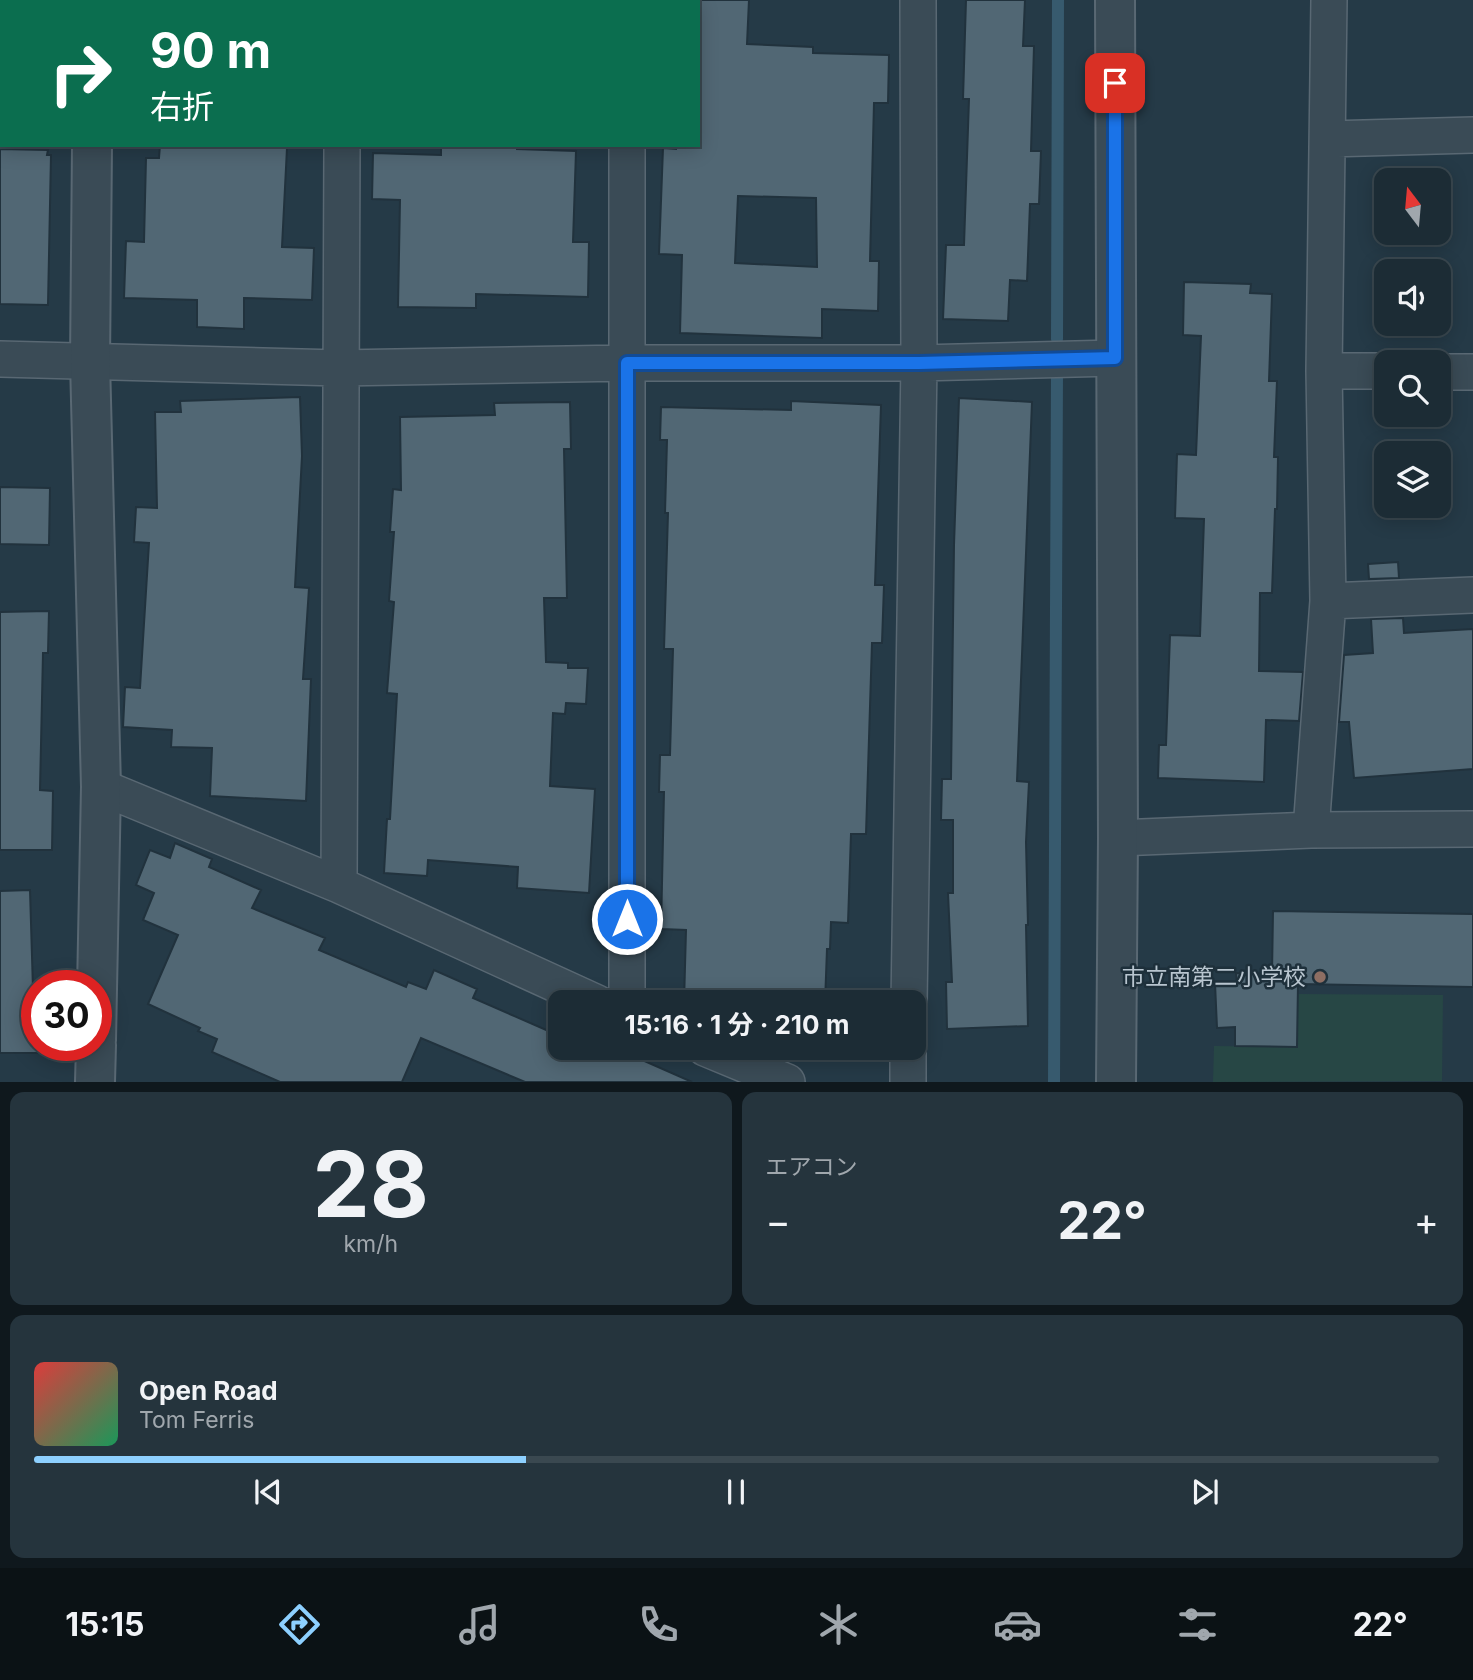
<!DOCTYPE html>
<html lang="ja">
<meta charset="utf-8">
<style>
body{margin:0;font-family:Inter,"Noto Sans JP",sans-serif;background:#25343d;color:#f1f3f6;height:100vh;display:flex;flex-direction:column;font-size:26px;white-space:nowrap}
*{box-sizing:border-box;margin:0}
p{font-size:23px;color:#a0a7ad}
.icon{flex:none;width:38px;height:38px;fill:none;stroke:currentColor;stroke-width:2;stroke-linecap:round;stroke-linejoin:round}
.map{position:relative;height:1082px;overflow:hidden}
.drawer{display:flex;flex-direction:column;gap:10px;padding:10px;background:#0f181d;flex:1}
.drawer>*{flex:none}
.hud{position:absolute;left:0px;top:0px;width:700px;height:147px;box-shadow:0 4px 18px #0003,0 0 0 2px #3a4850;background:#0b6e4f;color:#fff;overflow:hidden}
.needle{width:46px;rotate:344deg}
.tools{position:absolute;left:1374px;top:168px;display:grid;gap:14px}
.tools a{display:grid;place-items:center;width:77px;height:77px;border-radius:14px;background:#1c2c35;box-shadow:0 4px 18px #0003,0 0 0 2px #3a4850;font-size:35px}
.speed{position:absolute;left:21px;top:970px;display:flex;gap:14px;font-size:35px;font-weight:700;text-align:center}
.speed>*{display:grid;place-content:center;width:91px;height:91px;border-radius:50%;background:#1c2c35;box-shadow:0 4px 18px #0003,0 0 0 2px #3a4850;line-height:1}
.speed .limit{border:10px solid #d22;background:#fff;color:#111}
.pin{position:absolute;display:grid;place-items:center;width:60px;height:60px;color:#fff;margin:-30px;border-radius:14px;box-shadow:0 4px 10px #0006}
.me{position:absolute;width:77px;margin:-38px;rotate:0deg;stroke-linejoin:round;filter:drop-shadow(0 0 5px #0008)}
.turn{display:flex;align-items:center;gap:24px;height:147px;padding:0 35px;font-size:32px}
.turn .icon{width:91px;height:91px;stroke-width:2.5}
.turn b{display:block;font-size:49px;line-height:60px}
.big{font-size:52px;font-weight:700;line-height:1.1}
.drawer .tile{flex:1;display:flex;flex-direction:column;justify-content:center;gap:10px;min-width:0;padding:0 24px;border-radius:14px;background:#25343d}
.drawer .dial{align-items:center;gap:0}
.dial b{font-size:91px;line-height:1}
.song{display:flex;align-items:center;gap:21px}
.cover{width:84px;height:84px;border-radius:10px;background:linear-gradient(135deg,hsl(0 70% 55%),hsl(150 70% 35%))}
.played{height:7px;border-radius:4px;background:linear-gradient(90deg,#8dd0ff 35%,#3a4850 35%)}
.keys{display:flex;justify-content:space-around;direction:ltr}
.heat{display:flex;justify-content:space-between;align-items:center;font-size:38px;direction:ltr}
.drawer .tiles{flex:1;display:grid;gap:10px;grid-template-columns:1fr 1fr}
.tile:last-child{grid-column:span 2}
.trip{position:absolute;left:548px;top:990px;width:378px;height:70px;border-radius:14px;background:#1c2c35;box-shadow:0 4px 18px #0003,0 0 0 2px #3a4850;font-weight:700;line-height:70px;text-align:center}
.dock{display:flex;height:112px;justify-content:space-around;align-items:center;background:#0b1215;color:#a0a7ad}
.dock .icon{width:49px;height:49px}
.dock .active{color:#8dd0ff}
.dock b{font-size:32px;color:#f1f3f6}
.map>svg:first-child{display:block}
.green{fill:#274745}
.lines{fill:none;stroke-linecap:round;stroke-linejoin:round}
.stream{stroke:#375a6e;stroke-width:12}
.building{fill:#516774;stroke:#21323d;stroke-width:2;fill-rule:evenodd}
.minor-casing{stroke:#596873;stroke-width:38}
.tertiary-casing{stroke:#596873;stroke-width:42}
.minor{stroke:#3a4b56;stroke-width:35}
.tertiary{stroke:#3a4b56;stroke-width:38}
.route-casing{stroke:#114b97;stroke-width:18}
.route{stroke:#1a73e8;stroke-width:12}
.education-dot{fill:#8d6e63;stroke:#1e303b;stroke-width:2.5}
.labels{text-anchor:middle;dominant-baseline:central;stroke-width:5;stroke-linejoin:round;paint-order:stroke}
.poi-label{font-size:23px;fill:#b8c5cf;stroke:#1e303b;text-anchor:end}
</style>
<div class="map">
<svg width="1473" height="1082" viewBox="0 0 1473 1082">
<rect width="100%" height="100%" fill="#253a47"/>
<path class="green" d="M 1298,994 L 1443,995 L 1442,1081 L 1213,1082 L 1214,1046 L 1296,1047 Z"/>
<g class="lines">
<path class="stream" d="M 1057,339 L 1058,0
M 1054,1082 L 1057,372"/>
</g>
<path class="building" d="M 698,0 L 749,0 L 747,44 L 813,47 L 813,53 L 889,55 L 888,103 L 874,103 L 870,261 L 879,261 L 878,311 L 822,309 L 822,338 L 680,333 L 682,255 L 659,254 L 663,148 L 676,149 L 676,145 L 698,145 ZM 738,196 L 816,198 L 817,267 L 735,263 Z
M 966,0 L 1025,0 L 1023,46 L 1034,46 L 1031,151 L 1041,151 L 1039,204 L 1030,204 L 1027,281 L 1010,280 L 1008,321 L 943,319 L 946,245 L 964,245 L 969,99 L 963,99 Z
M 160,145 L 287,148 L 282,247 L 314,248 L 312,300 L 244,298 L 244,329 L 197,327 L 197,300 L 124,298 L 126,241 L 144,242 L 146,158 L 159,158 Z
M 441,145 L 517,145 L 517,149 L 576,151 L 573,242 L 589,242 L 588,297 L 476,294 L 476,308 L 398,307 L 400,200 L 372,199 L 373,153 L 441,155 Z
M 0,149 L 48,150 L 47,155 L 51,155 L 48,305 L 0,304 Z
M 1184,282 L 1251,284 L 1250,293 L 1272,294 L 1269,381 L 1277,381 L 1274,457 L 1278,457 L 1277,509 L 1275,509 L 1272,593 L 1260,593 L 1259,671 L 1303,672 L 1299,721 L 1266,720 L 1264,782 L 1158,778 L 1159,745 L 1166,745 L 1170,635 L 1200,636 L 1204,519 L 1175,518 L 1177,454 L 1196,455 L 1201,336 L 1183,335 Z
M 300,397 L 302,456 L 295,587 L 309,588 L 303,679 L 311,679 L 306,801 L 210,796 L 212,748 L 171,747 L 172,730 L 123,727 L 125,687 L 140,688 L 149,543 L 134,542 L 136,507 L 157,508 L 155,412 L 181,412 L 180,401 Z
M 959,398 L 1032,402 L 1017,781 L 1029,782 L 1026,842 L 1028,925 L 1026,925 L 1028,1026 L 947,1029 L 946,982 L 952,982 L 948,893 L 953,893 L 953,820 L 941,820 L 942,779 L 951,779 L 954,545 Z
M 791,401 L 881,405 L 875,585 L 884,585 L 882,643 L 872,643 L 866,834 L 851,834 L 848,923 L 831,922 L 830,949 L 827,949 L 825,1003 L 684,1003 L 686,930 L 661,929 L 664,792 L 659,792 L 660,755 L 670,755 L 673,649 L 664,649 L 668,513 L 665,513 L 667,440 L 660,440 L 661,407 L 791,410 Z
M 570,402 L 571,449 L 564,449 L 567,598 L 544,598 L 546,662 L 568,663 L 568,668 L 588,668 L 586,704 L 566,703 L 565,714 L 553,713 L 550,786 L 595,789 L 589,893 L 517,888 L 518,867 L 428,860 L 427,876 L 384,873 L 387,819 L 390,819 L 397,694 L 387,693 L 394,602 L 389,601 L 394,532 L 390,532 L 393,489 L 401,490 L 400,417 L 495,415 L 494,403 Z
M 0,487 L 50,488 L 49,545 L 0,544 Z
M 1398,562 L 1399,578 L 1369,579 L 1368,564 Z
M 49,611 L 48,653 L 43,653 L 40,790 L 53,791 L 52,850 L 0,850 L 0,612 Z
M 1403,618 L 1404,633 L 1473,629 L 1473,769 L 1354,778 L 1349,722 L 1339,722 L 1344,655 L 1373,653 L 1371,619 Z
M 175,843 L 212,859 L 209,867 L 261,890 L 252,908 L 325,938 L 319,950 L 406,987 L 408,982 L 426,989 L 434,970 L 477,989 L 473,998 L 560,1036 L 560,1048 L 615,1048 L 692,1082 L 525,1082 L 421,1038 L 402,1082 L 280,1082 L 212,1052 L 217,1039 L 198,1031 L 200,1028 L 148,1004 L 178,935 L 143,920 L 154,893 L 136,885 L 150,850 L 170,858 Z
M 30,890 L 33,989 L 37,989 L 37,1053 L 0,1053 L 0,891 Z
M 1273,911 L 1473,914 L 1473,987 L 1298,984 L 1297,1047 L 1235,1046 L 1235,1027 L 1217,1028 L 1215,983 L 1237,983 L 1236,973 L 1272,974 Z"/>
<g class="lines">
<g class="minor-casing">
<path id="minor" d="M 627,0 L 627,2
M 344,2 L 344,0
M 1328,139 L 1473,135
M 0,359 L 339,368 L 627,363 L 919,363 L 1115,358
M 1324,371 L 1386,371
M 1438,372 L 1473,372
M 1328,601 L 1473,595
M 101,787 L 339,885 L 597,1003
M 1311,830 L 1328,601 L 1324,371 L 1329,0
M 1118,838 L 1311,830 L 1473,829
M 339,885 L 342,145
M 627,1003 L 627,145
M 909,1003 L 919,363 L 918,0
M 705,1048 L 787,1082
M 908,1082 L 908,1048"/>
</g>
<g class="tertiary-casing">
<path id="tertiary" d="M 1115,0 L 1118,838 L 1116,1082
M 93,2 L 93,0
M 92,145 L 90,362 L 101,787 L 96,1040
M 95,1082 L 96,1045"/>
</g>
<use href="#minor" class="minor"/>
<use href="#tertiary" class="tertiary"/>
</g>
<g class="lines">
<g class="route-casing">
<path id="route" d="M 627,919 L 627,363 L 919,363 L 1115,358 L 1115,83"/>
</g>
<use href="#route" class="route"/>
</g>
<circle class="education-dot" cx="1320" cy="977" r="7"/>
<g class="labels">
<g class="poi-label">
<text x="1306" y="977">市立南第二小学校</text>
</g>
</g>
</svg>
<div class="tools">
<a><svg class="needle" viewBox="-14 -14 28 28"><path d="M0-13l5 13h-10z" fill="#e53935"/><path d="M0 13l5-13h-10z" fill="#a0a7ad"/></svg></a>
<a><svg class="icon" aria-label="sound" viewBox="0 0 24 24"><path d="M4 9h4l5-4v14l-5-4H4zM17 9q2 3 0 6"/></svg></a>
<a><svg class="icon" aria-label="search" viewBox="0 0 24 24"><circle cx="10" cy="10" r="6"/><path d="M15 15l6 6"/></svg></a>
<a><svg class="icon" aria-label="layers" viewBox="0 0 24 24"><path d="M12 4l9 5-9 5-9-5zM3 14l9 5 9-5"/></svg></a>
</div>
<div class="speed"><div class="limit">30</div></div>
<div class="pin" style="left:1115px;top:83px;background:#d93025"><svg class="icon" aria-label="arrive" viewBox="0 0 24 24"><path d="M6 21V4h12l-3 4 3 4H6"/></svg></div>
<svg class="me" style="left:627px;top:919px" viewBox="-20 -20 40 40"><circle r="17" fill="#1a73e8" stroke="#fff" stroke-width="3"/><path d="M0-11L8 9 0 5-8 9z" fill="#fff"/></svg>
<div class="trip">15:16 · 1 分 · 210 m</div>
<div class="hud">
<div class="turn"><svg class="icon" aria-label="right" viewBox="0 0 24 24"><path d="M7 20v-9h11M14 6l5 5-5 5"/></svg><div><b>90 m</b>右折</div></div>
</div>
</div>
<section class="drawer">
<div class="tiles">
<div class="tile dial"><b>28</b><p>km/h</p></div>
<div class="tile"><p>エアコン</p>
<div class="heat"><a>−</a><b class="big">22°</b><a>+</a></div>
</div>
<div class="tile">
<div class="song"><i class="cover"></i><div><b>Open Road</b><p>Tom Ferris</p></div></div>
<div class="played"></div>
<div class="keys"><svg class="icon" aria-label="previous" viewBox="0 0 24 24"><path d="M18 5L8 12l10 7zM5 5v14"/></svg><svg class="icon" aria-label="pause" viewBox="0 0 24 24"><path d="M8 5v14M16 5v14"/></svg><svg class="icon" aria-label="next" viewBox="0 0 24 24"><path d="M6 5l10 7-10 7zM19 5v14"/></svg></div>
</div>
</div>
</section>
<nav class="dock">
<b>15:15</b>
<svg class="icon active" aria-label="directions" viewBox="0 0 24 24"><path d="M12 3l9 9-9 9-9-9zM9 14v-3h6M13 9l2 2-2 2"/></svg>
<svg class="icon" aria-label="music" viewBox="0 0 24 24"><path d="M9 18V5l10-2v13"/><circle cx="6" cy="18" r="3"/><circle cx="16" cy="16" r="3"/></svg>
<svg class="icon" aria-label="phone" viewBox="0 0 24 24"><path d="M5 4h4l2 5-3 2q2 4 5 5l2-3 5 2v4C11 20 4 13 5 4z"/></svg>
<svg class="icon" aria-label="climate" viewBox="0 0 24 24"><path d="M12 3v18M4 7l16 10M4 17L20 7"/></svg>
<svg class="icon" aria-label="car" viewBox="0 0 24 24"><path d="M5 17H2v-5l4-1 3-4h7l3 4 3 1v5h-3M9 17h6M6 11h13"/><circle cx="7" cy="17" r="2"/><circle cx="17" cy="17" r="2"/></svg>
<svg class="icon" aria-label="filters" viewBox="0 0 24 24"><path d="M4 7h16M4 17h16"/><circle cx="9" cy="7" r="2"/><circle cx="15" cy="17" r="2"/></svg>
<b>22°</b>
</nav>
